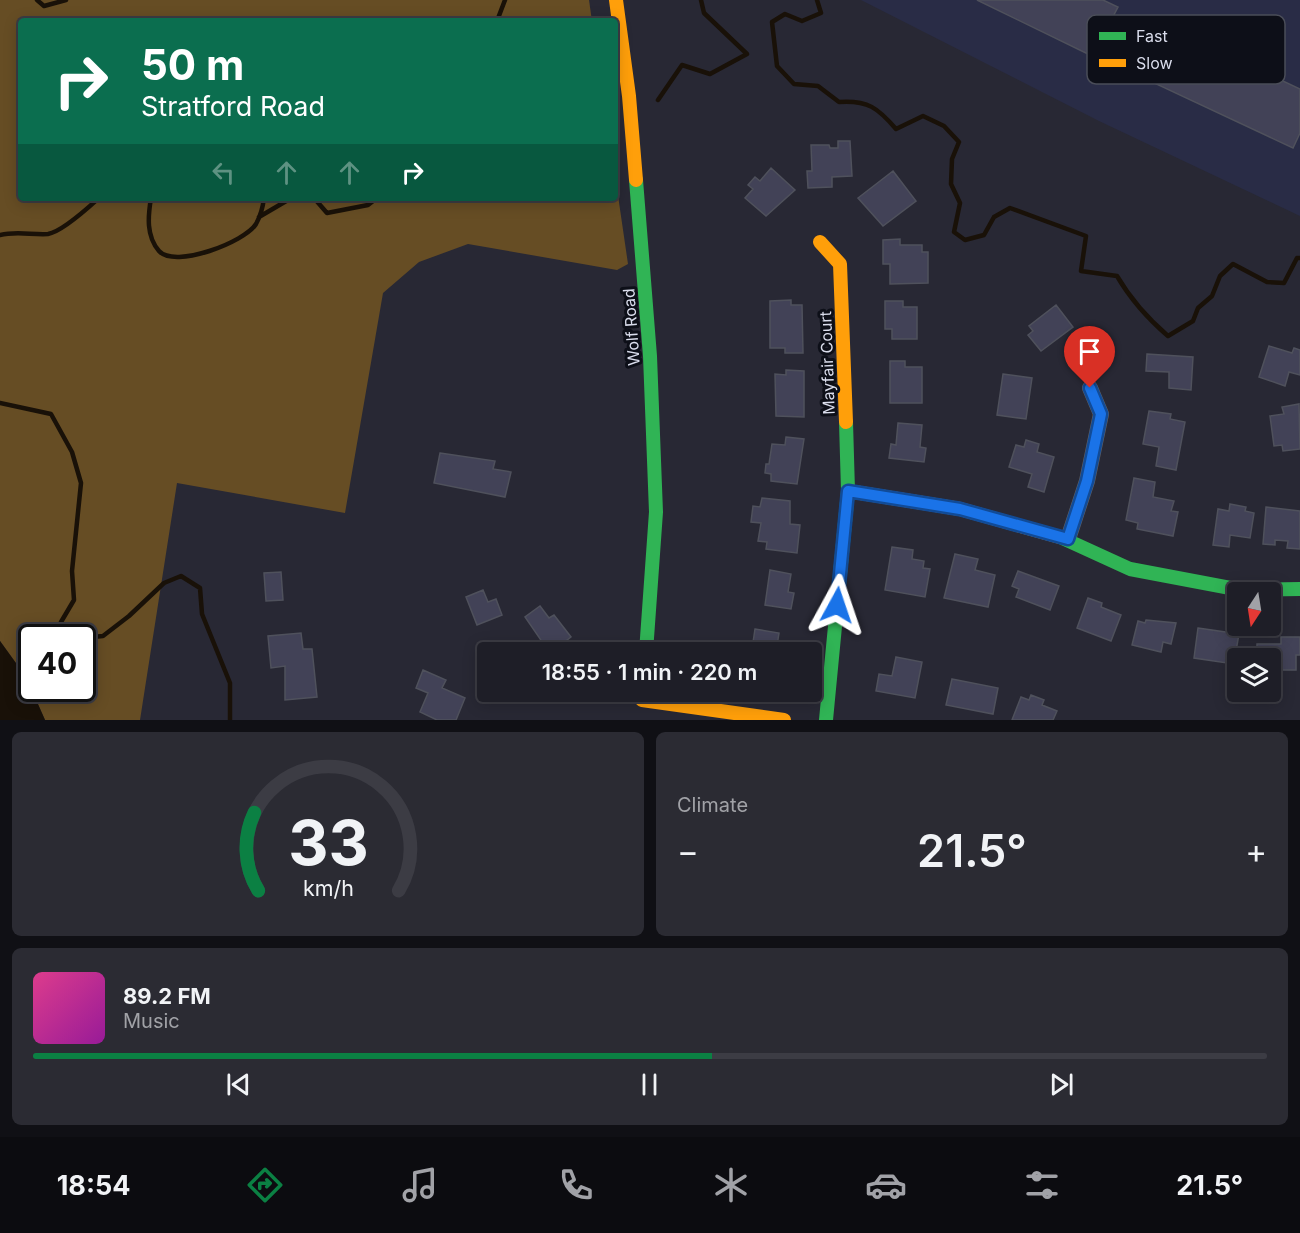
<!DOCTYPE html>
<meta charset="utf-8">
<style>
body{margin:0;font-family:Inter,sans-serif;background:#2b2b33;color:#f1f3f6;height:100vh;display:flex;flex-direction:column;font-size:22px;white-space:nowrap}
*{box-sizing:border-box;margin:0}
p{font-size:20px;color:#a1a2a7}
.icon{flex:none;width:33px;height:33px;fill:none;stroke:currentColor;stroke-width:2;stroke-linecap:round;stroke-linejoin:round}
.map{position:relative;height:720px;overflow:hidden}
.drawer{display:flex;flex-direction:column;gap:12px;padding:12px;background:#101015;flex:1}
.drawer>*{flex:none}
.banner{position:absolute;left:18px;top:18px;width:600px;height:183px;border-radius:6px;box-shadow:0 3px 15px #0003,0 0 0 2px #3c3c44;background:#0b6e4f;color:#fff;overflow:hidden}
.needle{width:39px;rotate:192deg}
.tools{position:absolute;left:1227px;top:582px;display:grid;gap:12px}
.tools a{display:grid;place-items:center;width:54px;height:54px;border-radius:6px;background:#1e1e27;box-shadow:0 3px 15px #0003,0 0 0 2px #3c3c44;font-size:30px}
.speed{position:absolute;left:18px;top:624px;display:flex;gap:12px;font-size:30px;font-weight:700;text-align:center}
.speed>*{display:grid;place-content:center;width:78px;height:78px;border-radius:50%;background:#1e1e27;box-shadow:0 3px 15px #0003,0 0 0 2px #3c3c44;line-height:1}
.speed .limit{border:3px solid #111;border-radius:9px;background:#fff;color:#111}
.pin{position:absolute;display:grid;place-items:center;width:51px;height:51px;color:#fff;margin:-62px -26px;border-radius:50% 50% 50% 0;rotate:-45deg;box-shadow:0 0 6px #0007}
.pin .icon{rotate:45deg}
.me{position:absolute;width:66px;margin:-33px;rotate:5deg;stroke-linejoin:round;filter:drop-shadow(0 0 4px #0008)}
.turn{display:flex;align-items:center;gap:21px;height:126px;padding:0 24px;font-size:27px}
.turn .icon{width:78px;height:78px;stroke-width:2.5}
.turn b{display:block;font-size:42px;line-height:51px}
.lanes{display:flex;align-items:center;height:57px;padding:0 24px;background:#0003;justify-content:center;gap:30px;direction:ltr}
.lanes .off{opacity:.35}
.big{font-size:45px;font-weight:600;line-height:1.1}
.drawer .widget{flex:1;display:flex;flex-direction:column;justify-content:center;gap:9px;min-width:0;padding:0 21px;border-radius:9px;background:#2b2b33}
.drawer .dial{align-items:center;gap:0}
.dial svg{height:156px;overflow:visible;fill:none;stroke:#3c3c44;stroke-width:7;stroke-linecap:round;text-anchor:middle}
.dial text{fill:#f1f3f6;stroke:none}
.song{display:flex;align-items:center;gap:18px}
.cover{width:72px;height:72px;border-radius:9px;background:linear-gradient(135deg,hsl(330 70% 55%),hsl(300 70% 35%))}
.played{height:6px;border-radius:3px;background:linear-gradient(90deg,#0b8043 55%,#3c3c44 55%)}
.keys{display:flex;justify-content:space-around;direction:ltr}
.heat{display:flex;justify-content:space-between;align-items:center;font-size:33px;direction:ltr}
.drawer .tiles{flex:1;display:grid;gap:12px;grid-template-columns:1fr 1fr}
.widget:last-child{grid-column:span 2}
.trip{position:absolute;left:477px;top:642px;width:345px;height:60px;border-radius:6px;background:#1e1e27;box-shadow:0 3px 15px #0003,0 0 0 2px #3c3c44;font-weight:600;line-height:60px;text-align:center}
.dock{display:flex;height:96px;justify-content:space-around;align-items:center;background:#0c0c10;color:#a1a2a7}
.dock .icon{width:42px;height:42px}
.dock .on{color:#0b8043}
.dock b{font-size:27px;color:#f1f3f6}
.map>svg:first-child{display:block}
.built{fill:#292c46}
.forest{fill:#664d24;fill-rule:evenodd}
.water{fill:#191108}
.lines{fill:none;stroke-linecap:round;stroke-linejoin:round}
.stream{stroke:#191108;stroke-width:4.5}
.building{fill:#424257;stroke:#4f515c;stroke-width:1.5}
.street{stroke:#616166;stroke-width:16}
.fast{stroke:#30b455;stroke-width:14}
.slow{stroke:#ff9f0a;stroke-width:14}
.route-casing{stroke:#114b97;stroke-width:15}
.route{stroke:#1a73e8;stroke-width:10}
.labels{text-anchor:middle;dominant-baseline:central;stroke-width:6;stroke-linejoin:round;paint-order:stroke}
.street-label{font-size:16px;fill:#daddec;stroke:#0d0f18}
.key{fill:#0d0f18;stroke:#4a4d58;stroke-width:1.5}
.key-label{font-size:16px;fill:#daddec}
</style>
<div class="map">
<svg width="1300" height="720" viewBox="0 0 1300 720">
<rect width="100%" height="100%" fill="#282834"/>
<path class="built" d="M 861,0 L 1300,0 L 1300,216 L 1099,121 Z"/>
<path class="forest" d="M 0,0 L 589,0 L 592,21 L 21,21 L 21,198 L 615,198 L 615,175 L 628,264 L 617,270 L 468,244 L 419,262 L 383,293 L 345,513 L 177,483 L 140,720 L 45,720 L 26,677 L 0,641 ZM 32,638 L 82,638 L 82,688 L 32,688 Z"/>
<path class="water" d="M 0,641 L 26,677 L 45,720 L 0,720 Z"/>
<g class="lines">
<path class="stream" d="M 37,0 L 44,6 L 66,0
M 817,0 L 821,13 L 802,21 L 785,14 L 772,22 L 777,66 L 794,84 L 818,86 L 839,102 C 868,100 878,108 896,129 L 923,116 L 944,126 L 959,142 L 952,159 L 951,184 L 960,203 L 954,232 L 965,240 L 984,235 L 994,217 L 1010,208 L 1086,236 L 1081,271 L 1117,276 C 1131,300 1146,317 1168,336 L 1193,321 L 1198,308 L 1212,296 L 1220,276 L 1233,264 L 1267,282 L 1284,283 L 1297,258 L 1300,258
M 497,21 L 505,0
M 658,100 L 682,65 L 710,74 L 747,54 L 704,13 L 701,0
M 151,198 C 148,216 146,236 159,251 C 175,269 245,242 256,224 C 260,217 263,206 264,198
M 259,217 L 288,200 L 314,198 L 327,213 L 368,205 L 377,198
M 0,235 C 16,231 32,235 48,234 C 62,232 88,208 99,198
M 0,403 L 51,414 L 72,452 L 81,483 L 72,571 L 74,600 L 61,622 L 74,638
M 82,638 L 103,636 L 129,616 L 164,583 L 181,576 L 200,588 L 202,614 L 230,683 L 230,720"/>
</g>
<path class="building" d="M 977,0 L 1103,0 L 1118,7 L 1092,56 Z
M 1174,30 L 1300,89 L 1300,133 L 1293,148 L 1152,82 Z
M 838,141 L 850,141 L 852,176 L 832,177 L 832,187 L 808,188 L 807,171 L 812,171 L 811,145 L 829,145 L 830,148 L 838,148 Z
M 771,168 L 795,190 L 766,216 L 745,198 L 753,189 L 748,185 L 755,177 L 760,181 Z
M 893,171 L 916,201 L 883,226 L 858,198 Z
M 900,239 L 900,245 L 922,245 L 922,252 L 928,252 L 928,283 L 890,284 L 890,264 L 883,264 L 883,240 Z
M 791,300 L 791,305 L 802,305 L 803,353 L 785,353 L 785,348 L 770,348 L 770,301 Z
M 885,301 L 903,301 L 903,307 L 917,307 L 917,339 L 892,339 L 892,329 L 885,329 Z
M 1056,305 L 1073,327 L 1041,351 L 1028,335 L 1033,331 L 1029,326 Z
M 1269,346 L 1292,353 L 1294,348 L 1300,350 L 1300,375 L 1289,372 L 1285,386 L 1259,377 Z
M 1147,354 L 1193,357 L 1191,390 L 1169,388 L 1169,372 L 1146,371 Z
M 890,361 L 905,361 L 905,367 L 922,367 L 922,403 L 890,403 Z
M 786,370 L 804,371 L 804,417 L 776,416 L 775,374 L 786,375 Z
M 1003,374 L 1032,378 L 1026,419 L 997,415 Z
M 1299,404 L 1300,449 L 1283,451 L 1282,445 L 1274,446 L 1270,416 L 1284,414 L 1282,407 Z
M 1149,411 L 1171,414 L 1170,419 L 1185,422 L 1176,470 L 1156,466 L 1159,447 L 1143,444 Z
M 898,423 L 922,425 L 920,447 L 926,448 L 924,462 L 889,458 L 891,444 L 896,445 Z
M 786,437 L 804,439 L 797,484 L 771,481 L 771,474 L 765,473 L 766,464 L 769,464 L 772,444 L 785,445 Z
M 1026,440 L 1039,444 L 1037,452 L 1054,457 L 1044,492 L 1028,487 L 1032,474 L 1009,467 L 1016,445 L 1024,447 Z
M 440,453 L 495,461 L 493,469 L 511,472 L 505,497 L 434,483 Z
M 1134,478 L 1155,482 L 1153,497 L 1174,501 L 1171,511 L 1178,512 L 1173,536 L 1137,529 L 1138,523 L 1126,520 Z
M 762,498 L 790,501 L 790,524 L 800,525 L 797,553 L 766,549 L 767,542 L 758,541 L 761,523 L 751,522 L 753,506 L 760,507 Z
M 1230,504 L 1246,507 L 1245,511 L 1254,513 L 1250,538 L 1230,535 L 1229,547 L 1213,545 L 1218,509 L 1229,511 Z
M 1266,507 L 1300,511 L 1300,549 L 1287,548 L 1288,541 L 1275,540 L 1275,545 L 1263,544 Z
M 892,547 L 913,550 L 912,559 L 924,561 L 923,568 L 930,569 L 925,597 L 885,590 Z
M 955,554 L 978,559 L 975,570 L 995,575 L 988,607 L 944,598 Z
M 770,570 L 791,574 L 788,592 L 794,593 L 791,609 L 765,605 Z
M 1018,571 L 1059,586 L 1050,610 L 1016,597 L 1019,589 L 1012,586 Z
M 281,572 L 283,600 L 266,601 L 264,573 Z
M 483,590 L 488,602 L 496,599 L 502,615 L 477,625 L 466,597 Z
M 1088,598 L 1102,603 L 1101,607 L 1121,615 L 1111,641 L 1077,628 Z
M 540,606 L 549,618 L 554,615 L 571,637 L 566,641 L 574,652 L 540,652 L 537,648 L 543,643 L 525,617 Z
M 1146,620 L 1176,623 L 1171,644 L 1163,642 L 1161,652 L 1132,645 L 1138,621 L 1145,623 Z
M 1198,628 L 1239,634 L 1236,651 L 1229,649 L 1227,663 L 1194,658 Z
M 755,629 L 779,633 L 776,652 L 779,652 L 747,652 L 747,649 L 752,649 Z
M 301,633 L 303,649 L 312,649 L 317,697 L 285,700 L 285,666 L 271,668 L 268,636 Z
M 1281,637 L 1300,637 L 1300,655 L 1296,655 L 1296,670 L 1280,670 L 1280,674 L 1270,674 L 1270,658 L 1257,658 L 1257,644 L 1281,644 Z
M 896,657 L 922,662 L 915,698 L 876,691 L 879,674 L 892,676 Z
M 423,670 L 446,680 L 442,688 L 465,698 L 456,720 L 437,720 L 420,712 L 428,693 L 416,688 Z
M 952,679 L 998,688 L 993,714 L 946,705 Z
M 1031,695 L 1044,700 L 1042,705 L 1057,711 L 1053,720 L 1012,720 L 1021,697 L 1029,700 Z"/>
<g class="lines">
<path class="street" d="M 1068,539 L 1087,481 L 1101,414 L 1090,388"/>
<path class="fast" d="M 636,180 L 650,356 L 656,512 L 646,652
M 1060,537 L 1130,569 L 1241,590 L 1300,589
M 826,720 L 848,491 L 846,422"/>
<path class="slow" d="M 616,0 L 629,96 L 636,180
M 820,242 L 840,264 L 846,422
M 848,491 L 960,509 L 1060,537
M 642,700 L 784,720"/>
</g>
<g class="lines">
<g class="route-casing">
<path id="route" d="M 837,605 L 848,491 L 960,509 L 1068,539 L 1087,481 L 1101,414 L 1090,388"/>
</g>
<use href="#route" class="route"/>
</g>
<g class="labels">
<g class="street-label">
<text transform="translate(631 327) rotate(-94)">Wolf Road</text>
<text transform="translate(827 363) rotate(-92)">Mayfair Court</text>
</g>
</g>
<rect x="1087" y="15" width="198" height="69" rx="9" class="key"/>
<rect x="1099" y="32" width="27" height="8" fill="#30b455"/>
<rect x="1099" y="59" width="27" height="8" fill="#ff9f0a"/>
<g class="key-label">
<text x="1136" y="42">Fast</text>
<text x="1136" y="69">Slow</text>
</g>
</svg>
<div class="tools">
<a><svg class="needle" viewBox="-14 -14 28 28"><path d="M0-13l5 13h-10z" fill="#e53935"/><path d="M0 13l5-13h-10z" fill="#a1a2a7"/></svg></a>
<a><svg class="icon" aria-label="layers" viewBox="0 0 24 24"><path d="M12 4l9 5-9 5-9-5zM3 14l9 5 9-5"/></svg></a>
</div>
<div class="speed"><div class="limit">40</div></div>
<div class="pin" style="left:1090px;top:388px;background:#d93025"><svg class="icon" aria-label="arrive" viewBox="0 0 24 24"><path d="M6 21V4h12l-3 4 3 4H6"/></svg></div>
<svg class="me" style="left:837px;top:605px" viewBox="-20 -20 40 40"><path d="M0-17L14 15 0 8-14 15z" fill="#1a73e8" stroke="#fff" stroke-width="4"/></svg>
<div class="trip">18:55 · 1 min · 220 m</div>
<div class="banner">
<div class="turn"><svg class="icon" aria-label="right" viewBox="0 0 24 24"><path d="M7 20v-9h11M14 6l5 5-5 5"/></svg><div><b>50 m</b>Stratford Road</div></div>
<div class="lanes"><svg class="icon off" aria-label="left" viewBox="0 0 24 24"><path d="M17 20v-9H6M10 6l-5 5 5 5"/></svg><svg class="icon off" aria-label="ahead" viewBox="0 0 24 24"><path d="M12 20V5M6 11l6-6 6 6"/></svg><svg class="icon off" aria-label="ahead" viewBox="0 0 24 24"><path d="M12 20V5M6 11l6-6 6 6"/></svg><svg class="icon" aria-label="right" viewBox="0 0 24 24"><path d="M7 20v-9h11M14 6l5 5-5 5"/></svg></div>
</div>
</div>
<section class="drawer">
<div class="tiles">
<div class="widget dial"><svg viewBox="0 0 100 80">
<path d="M14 69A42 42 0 1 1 86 69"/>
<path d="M14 69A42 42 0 0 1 12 29" stroke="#0b8043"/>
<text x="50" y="56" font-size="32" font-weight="700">33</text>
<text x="50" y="72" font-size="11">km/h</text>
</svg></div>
<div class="widget"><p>Climate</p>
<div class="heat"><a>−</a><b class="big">21.5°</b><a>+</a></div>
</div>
<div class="widget">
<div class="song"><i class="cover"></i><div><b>89.2 FM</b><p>Music</p></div></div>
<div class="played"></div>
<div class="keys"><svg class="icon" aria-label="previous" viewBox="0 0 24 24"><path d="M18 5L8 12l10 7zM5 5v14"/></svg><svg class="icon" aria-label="pause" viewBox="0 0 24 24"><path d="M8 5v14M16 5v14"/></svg><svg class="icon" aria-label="next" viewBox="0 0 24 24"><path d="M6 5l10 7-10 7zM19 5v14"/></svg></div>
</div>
</div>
</section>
<nav class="dock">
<b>18:54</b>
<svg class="icon on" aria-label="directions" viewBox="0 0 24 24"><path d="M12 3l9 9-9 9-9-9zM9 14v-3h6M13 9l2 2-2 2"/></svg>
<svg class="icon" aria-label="music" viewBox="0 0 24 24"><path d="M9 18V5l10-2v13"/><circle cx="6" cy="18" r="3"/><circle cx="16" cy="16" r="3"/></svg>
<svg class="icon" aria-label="phone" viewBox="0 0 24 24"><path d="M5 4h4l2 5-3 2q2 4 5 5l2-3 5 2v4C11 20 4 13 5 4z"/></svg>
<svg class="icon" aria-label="climate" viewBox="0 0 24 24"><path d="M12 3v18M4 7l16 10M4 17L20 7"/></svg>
<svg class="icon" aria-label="car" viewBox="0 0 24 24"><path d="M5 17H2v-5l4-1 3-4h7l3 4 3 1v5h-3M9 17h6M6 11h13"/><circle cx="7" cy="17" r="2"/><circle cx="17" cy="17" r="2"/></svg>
<svg class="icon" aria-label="filters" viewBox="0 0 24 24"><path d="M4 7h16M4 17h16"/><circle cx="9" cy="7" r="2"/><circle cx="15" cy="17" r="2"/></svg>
<b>21.5°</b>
</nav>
